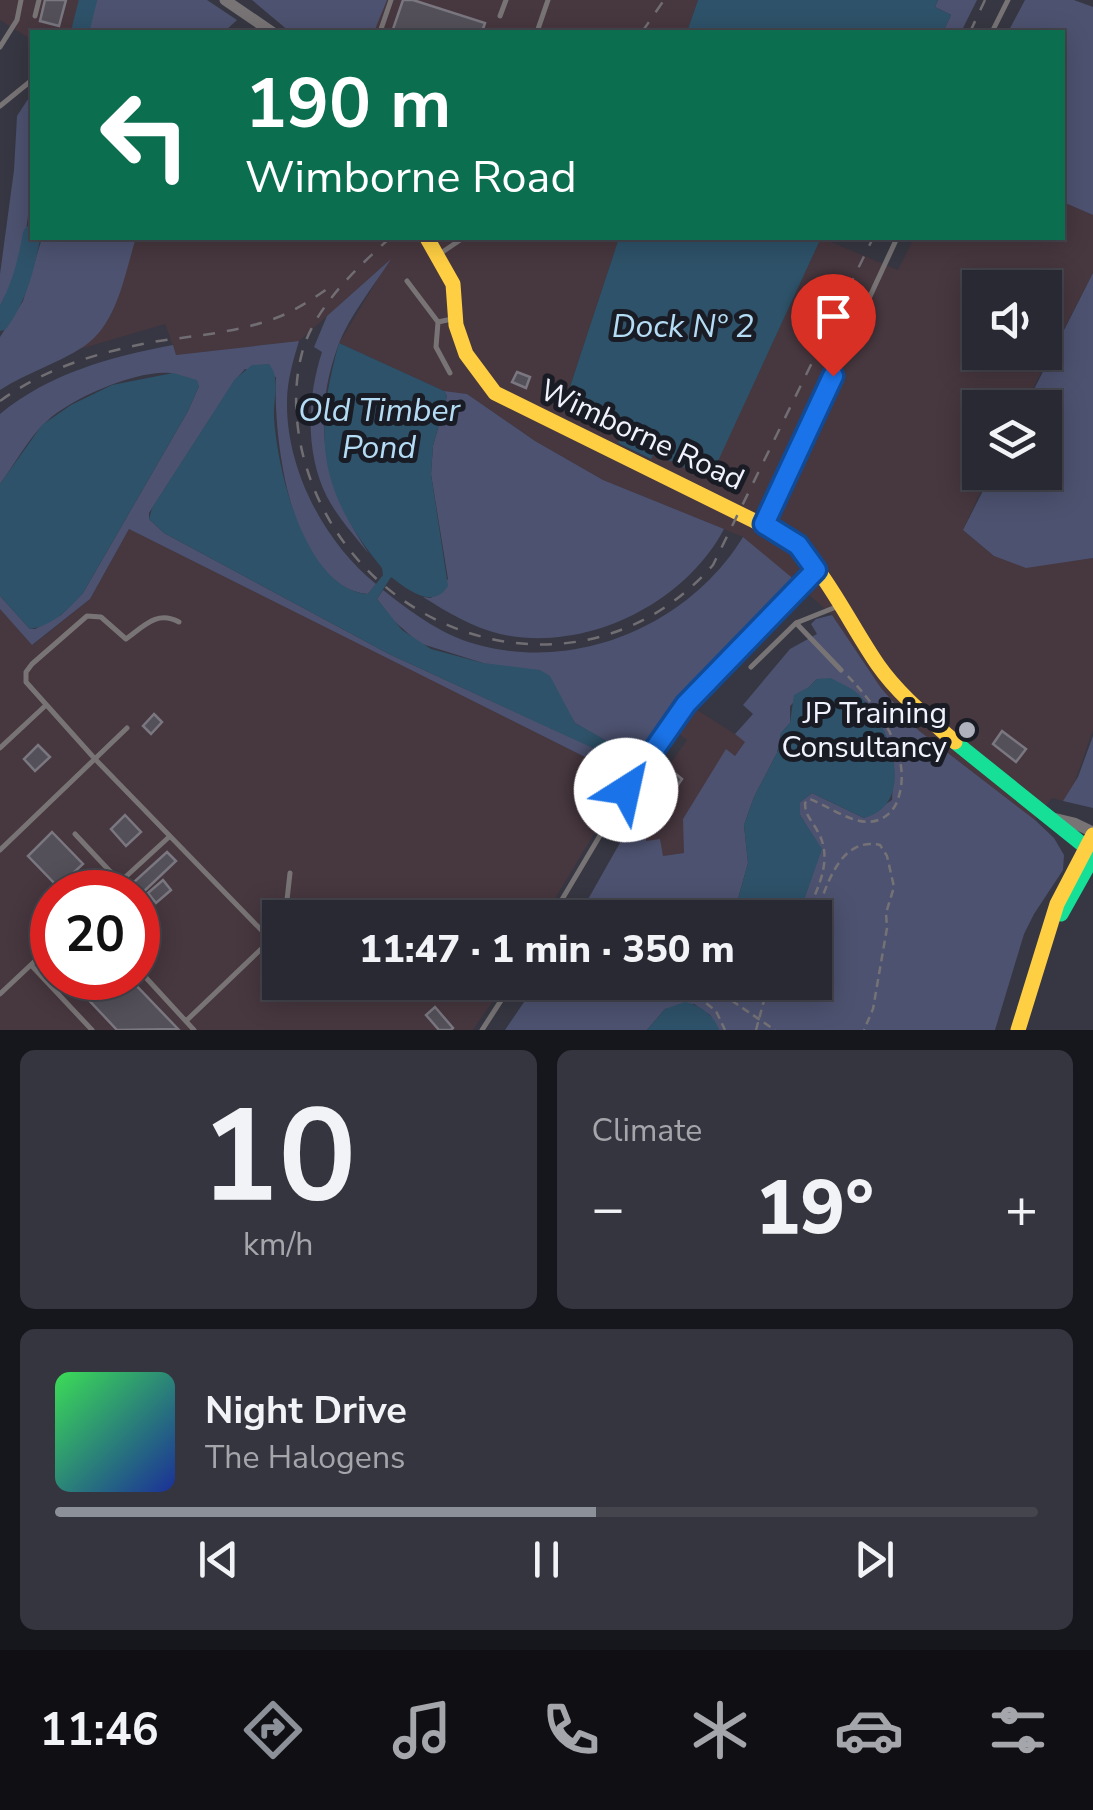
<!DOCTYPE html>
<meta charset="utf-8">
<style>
body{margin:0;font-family:"Nunito Sans",sans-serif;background:#34353e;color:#f1f3f6;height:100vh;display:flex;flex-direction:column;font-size:38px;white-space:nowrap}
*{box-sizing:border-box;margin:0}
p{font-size:32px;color:#a5a6ac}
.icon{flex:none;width:55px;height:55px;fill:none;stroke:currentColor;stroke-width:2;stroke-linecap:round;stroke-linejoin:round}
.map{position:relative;height:1030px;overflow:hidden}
.sheet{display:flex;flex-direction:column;gap:20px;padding:20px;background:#16171c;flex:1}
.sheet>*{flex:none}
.hud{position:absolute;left:30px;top:30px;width:1035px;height:210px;border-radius:0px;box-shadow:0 5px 25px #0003,0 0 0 2px #44454d;background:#0b6e4f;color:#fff;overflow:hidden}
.buttons{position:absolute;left:962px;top:270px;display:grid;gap:20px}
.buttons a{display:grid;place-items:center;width:100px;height:100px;border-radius:0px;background:#282932;box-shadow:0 5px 25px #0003,0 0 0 2px #44454d;font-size:50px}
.speed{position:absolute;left:30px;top:870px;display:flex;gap:20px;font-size:50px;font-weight:700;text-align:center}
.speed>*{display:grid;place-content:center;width:130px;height:130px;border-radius:50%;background:#282932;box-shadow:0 5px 25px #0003,0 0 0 2px #44454d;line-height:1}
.speed .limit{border:15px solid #d22;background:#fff;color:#111}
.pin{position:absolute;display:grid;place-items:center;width:85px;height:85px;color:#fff;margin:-102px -42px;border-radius:50% 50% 50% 0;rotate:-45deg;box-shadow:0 0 10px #0007}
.pin .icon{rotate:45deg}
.me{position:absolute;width:110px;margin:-55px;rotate:35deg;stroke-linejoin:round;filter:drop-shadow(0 0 8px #0008)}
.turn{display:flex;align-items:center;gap:35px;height:210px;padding:0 50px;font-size:45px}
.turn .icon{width:130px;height:130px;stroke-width:2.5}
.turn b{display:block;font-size:70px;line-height:85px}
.big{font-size:75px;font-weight:800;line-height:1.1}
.sheet .tile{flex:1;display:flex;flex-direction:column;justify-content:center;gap:15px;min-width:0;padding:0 35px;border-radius:15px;background:#34353e}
.sheet .dial{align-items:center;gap:0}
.dial b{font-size:130px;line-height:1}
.song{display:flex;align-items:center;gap:30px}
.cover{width:120px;height:120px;border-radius:15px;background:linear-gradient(135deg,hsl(130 70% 55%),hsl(230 70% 35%))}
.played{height:10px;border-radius:5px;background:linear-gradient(90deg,#8c9099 55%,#44454d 55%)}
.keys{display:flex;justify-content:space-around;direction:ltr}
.heat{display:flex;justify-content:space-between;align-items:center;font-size:55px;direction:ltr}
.sheet .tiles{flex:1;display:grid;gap:20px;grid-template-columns:1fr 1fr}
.tile:last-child{grid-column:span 2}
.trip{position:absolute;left:262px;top:900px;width:570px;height:100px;border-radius:0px;background:#282932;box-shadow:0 5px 25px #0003,0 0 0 2px #44454d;font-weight:800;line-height:100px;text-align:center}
.dock{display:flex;height:160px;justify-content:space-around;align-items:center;background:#101014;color:#a5a6ac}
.dock .icon{width:70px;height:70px}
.dock .active{color:#8c9099}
.dock b{font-size:45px;color:#f1f3f6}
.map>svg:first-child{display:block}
.industrial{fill:#47373f;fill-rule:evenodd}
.green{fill:#4d5270}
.water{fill:#2e5269}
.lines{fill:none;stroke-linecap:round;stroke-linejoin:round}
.river{stroke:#2e5269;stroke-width:18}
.building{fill:#535059;stroke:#7a7780;stroke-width:2.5}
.path{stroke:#757276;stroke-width:2.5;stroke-dasharray:8 5;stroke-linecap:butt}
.lane{stroke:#787475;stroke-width:5}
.street{stroke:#787475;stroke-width:11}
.fast{stroke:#16e098;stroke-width:15}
.slow{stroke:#ffcf43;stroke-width:15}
.rail{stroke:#716e73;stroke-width:2.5;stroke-dasharray:12 12;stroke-linecap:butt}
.route-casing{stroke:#114b97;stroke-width:25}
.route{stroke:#1a73e8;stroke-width:18}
.poi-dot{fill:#afb1bc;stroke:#1a1c25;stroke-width:4}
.labels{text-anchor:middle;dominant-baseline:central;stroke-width:10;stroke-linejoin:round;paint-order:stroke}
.street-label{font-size:30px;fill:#f0f2fd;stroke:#1a1c25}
.poi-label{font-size:30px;fill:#f0f2fd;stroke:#1a1c25;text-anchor:end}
.water-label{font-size:32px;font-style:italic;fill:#b4dcf5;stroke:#1a1c25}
</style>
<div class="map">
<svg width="1093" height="1030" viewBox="0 0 1093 1030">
<rect width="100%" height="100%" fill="#363742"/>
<path class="industrial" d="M 0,0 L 82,0 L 75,32 L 32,32 L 32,40 L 0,20 Z
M 252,0 L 698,0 L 687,32 L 290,32 Z
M 1063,202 L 1093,215 L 1093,273 L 1023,407 L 980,408 L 980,472 L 989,473 L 963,530 L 994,556 L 1026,567 L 1093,558 L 1093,730 L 1073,787 L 1063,801 L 1052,798 L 1035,820 L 918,730 L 881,688 L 832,615 L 743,537 L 603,480 L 535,441 L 467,394 L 444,391 L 339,343 L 388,262 L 299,341 L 176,355 L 165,324 L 80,349 L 102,328 L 112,313 L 136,238 L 619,238 L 563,408 L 621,435 L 618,444 L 650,459 L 654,453 L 704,474 L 713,471 L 821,238 L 898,270 L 914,238 L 1062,238 ZM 980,288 L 1045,288 L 1045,352 L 980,352 Z
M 129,529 L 593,761 L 621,789 L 544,917 L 280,918 L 280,982 L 505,983 L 473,1030 L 0,1030 L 0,609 L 33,645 L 90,599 ZM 52,892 L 138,892 L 138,978 L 52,978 Z
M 694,708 L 746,741 L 735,756 L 727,750 L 684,853 L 663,856 L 645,842 L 643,802 L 687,740 L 678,733 Z"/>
<path class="green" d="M 96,0 L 207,0 L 237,20 L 224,32 L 88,32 Z
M 252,0 L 387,0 L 374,32 L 290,32 Z
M 938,0 L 977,0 L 961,32 L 943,32 L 951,15 L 935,7 Z
M 1025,0 L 1074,0 L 1093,7 L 1093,215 L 1063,202 L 1062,32 L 1008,32 Z
M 32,93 C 33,166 35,244 0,310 L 0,274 L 14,170 L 17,116 Z
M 42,238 L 136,238 C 124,275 118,324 83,347 C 57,364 26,373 0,390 L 0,337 L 23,301 Z
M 391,259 C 374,286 349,316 338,346 C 310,423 325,488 369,554 C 355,536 338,518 327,497 C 305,453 307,398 322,352 L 314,347 L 327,316 Z
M 1093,273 L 1093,558 L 1026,568 L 994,556 L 963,530 L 992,473 L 1045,472 L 1045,408 L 1025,407 Z
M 299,341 C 293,361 287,381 287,402 C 286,469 324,542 376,584 L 368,594 C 290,588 273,436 276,377 L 245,369 L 235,380 L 149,513 L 149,519 L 164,533 L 389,654 L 607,754 L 611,744 L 575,723 L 560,698 L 483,663 L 419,643 L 394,621 L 377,599 L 383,590 C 411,612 440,634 475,644 C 577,673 689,625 743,537 L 796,581 L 676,704 L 642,754 L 629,749 L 619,763 L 621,789 L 593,761 L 129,529 L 90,599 L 32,645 L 0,609 L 0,596 L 30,629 L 35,629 L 61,615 L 83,593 L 188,411 L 199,386 C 190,381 179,374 170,373 C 136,370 72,398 47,421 C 28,438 15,464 0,484 L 0,414 C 50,373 110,357 173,345 L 176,355 Z
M 444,391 L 467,394 L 535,441 L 603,480 L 724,529 C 684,605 584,653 500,634 C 472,627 447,612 423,597 L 431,598 L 448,579 L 431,474 L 433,446 L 447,396 Z
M 832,615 L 881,688 L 918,730 L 1035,820 L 1054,838 L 1064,855 L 1063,870 L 1034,914 L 1024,934 L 995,1030 L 719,1030 L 710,1015 L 694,1004 L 665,1009 L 647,1030 L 505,1030 L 537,983 L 815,982 L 815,918 L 798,917 L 821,849 L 800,815 L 800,802 L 812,793 L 864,818 L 892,800 L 894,760 L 884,731 L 858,694 L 817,679 L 790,706 L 790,723 L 781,733 L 777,753 L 754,797 L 744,825 L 748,863 L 733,917 L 578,917 L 643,802 L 646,841 L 660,839 L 663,856 L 684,853 L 683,819 L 726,749 L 735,756 L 745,742 L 735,734 L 753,714 L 743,705 L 790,649 L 817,634 L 811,624 L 816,619 Z
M 1093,736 L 1093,808 L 1063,801 L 1078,777 Z"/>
<path class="water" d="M 698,0 L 938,0 L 935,7 L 951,15 L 943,32 L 687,32 Z
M 619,238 L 821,238 L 713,472 L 702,476 L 654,453 L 651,459 L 618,443 L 621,435 L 563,408 Z
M 339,343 L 444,391 L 447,396 L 433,446 L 431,474 L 448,586 C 433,610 408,590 391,577 L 377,599 L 402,630 L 431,649 L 483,663 L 540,670 L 550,676 L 575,723 L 612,744 L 608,755 L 389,654 L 164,533 L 149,519 L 152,508 L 235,379 L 252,365 L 269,364 C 281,378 273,400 274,417 C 277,469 305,590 368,594 L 383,575 L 382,568 C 318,491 313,436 339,343 Z
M 173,373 L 197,380 L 199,386 L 188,411 L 83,593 C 69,609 52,626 30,629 L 0,596 L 0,484 L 42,425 L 71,405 L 112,385 Z
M 831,678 C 839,683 851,687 858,694 C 890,723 919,803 864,818 L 812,793 L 800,802 L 800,815 L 822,849 L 798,917 L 733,917 L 748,863 L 744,825 L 754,797 L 777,753 L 781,733 L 790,723 L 794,695 L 809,687 L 817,679 Z
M 685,1002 C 699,1005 714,1015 719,1030 L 647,1030 L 665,1009 Z"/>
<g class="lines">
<path class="river" d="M 80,32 L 88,0
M 0,322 C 19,295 26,266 32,234"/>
</g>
<path class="building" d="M 45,0 L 66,0 L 59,26 L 40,21 Z
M 403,0 L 413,0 L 485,23 L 482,32 L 392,32 Z
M 517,372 L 530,377 L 526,388 L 512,382 Z
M 154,714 L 162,722 L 151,734 L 143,726 Z
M 1002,731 L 1026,749 L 1016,762 L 993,744 Z
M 38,745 L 50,757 L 35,771 L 24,759 Z
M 676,774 L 682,779 L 671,795 L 665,791 Z
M 125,815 L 141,832 L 126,846 L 111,829 Z
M 52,832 L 83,864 L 58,887 L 28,856 Z
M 167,852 L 176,861 L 138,897 L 138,892 L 123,892 Z
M 163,880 L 171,890 L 156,903 L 148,893 Z
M 68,978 L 129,978 L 178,1029 L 117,1030 Z
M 435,1007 L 453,1028 L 451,1030 L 439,1030 L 426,1015 Z"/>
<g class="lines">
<path class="path" d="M 726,918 L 728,902
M 804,918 C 817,891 834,860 818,832 C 812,820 805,816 805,803 L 810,799 C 828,806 849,822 869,822 C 883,821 894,812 898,799 C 914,753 875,704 845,673
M 815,918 C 826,888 839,836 880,845 L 887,856 L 894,887 L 886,913 L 887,928 L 873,1009 L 864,1030
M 712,982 L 702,1000 L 716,1011 L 725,1030
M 710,986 L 775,1030
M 688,995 L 701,999
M 756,1030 L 769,982"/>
<path class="lane" d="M 35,16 L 39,0
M 500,16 L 506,0
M 380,32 L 391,0
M 537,32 L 548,0
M 992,32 L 1008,0
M 0,47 L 17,20 L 21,0
M 0,106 L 32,80
M 441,253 L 463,238
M 407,281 L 438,322 L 452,319
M 438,322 L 436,347 L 450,373
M 766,521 L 897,238
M 179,622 C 157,610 144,626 126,639 L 101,617 L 87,616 L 32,664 L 26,672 L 26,682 L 95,759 L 271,940
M 796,623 L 841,670
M 751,667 L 796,623 L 836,607
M 0,748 L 45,706
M 75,834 L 120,882
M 0,850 L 127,728
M 109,892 L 169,837
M 285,918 L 290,873
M 551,918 L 627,790 L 686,704 L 814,572
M 31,965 L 92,1030
M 138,969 L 194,1030
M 0,994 L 52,945
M 186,1021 L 280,931
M 482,1030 L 513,982"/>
<path class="street" d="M 225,0 L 272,32
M 1053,818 L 1074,823 L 1093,832"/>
<path class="fast" d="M 955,742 L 1093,853
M 1061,914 L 1093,857"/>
<path class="slow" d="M 427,238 L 453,284 L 456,325 L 466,354 L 495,393 L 789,538 C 827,572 849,623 878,665 C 899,695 928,718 955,742
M 1018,1030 L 1057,904 L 1093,835"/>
<path class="rail" d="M 642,32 L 664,0
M 970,32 L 985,0
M 390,238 C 358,267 321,301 305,343 C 293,378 294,419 303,455 C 350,640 582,714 713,565 L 873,238
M 0,401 C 47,367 102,351 159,341 C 200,335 241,332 281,316 C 300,308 317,296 334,284"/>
</g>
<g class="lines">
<g class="route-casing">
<path id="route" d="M 626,790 L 686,704 L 816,570 L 798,545 L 764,524 L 833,376"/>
</g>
<use href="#route" class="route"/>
</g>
<circle class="poi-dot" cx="967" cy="730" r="10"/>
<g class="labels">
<g class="street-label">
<text transform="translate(642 435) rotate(25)">Wimborne Road</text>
</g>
<g class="poi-label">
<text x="947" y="713">JP Training<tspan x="947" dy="34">Consultancy</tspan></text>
</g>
<g class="water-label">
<text x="683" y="326">Dock Nº 2</text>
<text x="379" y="410">Old Timber<tspan x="379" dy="37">Pond</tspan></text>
</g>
</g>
</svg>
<div class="buttons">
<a><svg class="icon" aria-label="sound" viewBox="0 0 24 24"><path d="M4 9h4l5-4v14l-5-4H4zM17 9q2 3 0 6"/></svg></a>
<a><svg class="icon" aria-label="layers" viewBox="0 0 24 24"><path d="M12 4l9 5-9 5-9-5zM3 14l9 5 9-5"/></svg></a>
</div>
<div class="speed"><div class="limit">20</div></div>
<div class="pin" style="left:833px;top:376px;background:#d93025"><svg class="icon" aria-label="arrive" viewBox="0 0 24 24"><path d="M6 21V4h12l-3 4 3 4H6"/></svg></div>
<svg class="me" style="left:626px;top:790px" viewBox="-20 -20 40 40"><circle r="19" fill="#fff"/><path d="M0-13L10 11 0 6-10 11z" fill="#1a73e8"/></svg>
<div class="trip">11:47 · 1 min · 350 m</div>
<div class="hud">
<div class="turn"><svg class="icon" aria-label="left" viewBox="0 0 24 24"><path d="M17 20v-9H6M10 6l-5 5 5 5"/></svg><div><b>190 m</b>Wimborne Road</div></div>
</div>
</div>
<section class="sheet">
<div class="tiles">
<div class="tile dial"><b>10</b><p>km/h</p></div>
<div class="tile"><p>Climate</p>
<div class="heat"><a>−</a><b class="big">19°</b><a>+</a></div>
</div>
<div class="tile">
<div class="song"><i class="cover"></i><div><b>Night Drive</b><p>The Halogens</p></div></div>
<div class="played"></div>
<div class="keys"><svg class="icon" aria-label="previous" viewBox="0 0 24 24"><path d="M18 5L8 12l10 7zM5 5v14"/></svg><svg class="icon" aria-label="pause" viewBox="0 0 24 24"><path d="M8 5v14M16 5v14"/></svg><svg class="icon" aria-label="next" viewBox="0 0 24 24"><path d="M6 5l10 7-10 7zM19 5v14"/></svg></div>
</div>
</div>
</section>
<nav class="dock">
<b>11:46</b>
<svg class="icon active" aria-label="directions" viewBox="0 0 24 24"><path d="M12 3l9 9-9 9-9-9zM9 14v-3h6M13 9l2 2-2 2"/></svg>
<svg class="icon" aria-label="music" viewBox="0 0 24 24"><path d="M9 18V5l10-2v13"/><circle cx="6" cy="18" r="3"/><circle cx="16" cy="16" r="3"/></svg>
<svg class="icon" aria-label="phone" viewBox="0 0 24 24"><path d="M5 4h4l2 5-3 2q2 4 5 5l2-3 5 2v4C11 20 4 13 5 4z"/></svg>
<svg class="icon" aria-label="climate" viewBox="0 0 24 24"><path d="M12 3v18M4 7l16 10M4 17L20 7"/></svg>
<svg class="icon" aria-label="car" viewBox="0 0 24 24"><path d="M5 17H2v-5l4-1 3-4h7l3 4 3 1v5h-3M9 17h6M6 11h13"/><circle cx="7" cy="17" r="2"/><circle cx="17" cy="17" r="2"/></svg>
<svg class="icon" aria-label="filters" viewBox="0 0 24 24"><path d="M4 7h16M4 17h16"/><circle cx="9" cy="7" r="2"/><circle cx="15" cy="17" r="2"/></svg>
</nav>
